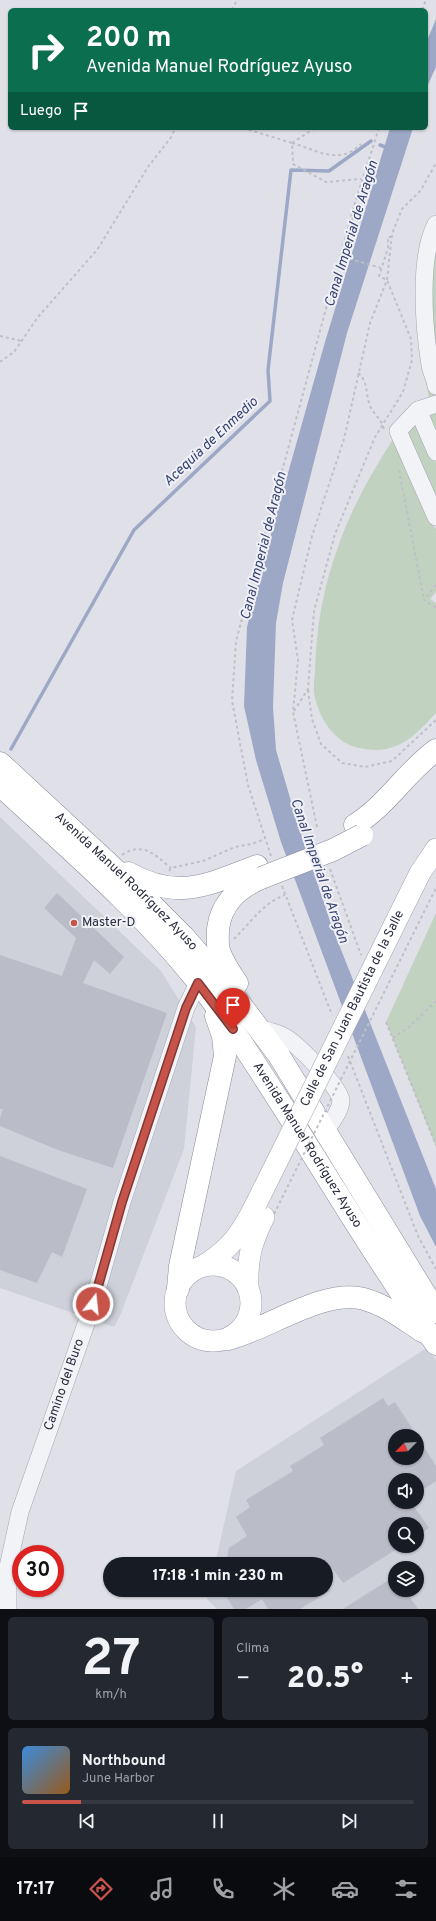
<!DOCTYPE html>
<html lang="es">
<meta charset="utf-8">
<style>
body{margin:0;font-family:Overpass,sans-serif;background:#242831;color:#f1f3f6;height:100vh;display:flex;flex-direction:column;font-size:15px;white-space:nowrap}
*{box-sizing:border-box;margin:0}
p{font-size:13px;color:#9ea1a6}
.icon{flex:none;width:22px;height:22px;fill:none;stroke:currentColor;stroke-width:2;stroke-linecap:round;stroke-linejoin:round}
.map{position:relative;height:1609px;overflow:hidden}
.panel{display:flex;flex-direction:column;gap:8px;padding:8px;background:#0d0f14;flex:1}
.panel>*{flex:none}
.hud{position:absolute;left:8px;top:8px;width:420px;height:122px;border-radius:6px;box-shadow:0 1px 3px #0004;background:#0b6e4f;color:#fff;overflow:hidden}
.needle{width:26px;rotate:246deg}
.fabs{position:absolute;left:388px;top:1429px;display:grid;gap:8px}
.fabs a{display:grid;place-items:center;width:36px;height:36px;border-radius:50%;background:#171b24;box-shadow:0 1px 3px #0004;font-size:20px}
.speed{position:absolute;left:12px;top:1545px;display:flex;gap:8px;font-size:20px;font-weight:700;text-align:center}
.speed>*{display:grid;place-content:center;width:52px;height:52px;border-radius:50%;background:#171b24;box-shadow:0 1px 3px #0004;line-height:1}
.speed .limit{border:6px solid #d22;background:#fff;color:#111}
.pin{position:absolute;display:grid;place-items:center;width:34px;height:34px;color:#fff;margin:-41px -17px;border-radius:50% 50% 50% 0;rotate:-45deg;box-shadow:0 0 4px #0007}
.pin .icon{rotate:45deg}
.me{position:absolute;width:44px;margin:-22px;rotate:16deg;stroke-linejoin:round;filter:drop-shadow(0 0 3px #0008)}
.turn{display:flex;align-items:center;gap:14px;height:84px;padding:0 12px;font-size:18px}
.turn .icon{width:52px;height:52px;stroke-width:2.5}
.turn b{display:block;font-size:28px;line-height:34px}
.then{display:flex;align-items:center;height:38px;padding:0 12px;background:#0003;gap:8px;font-size:15px}
.big{font-size:30px;font-weight:800;line-height:1.1}
.panel .tile{flex:1;display:flex;flex-direction:column;justify-content:center;gap:6px;min-width:0;padding:0 14px;border-radius:6px;background:#242831}
.panel .dial{align-items:center;gap:0}
.dial b{font-size:52px;line-height:1}
.song{display:flex;align-items:center;gap:12px}
.cover{width:48px;height:48px;border-radius:6px;background:linear-gradient(135deg,hsl(210 70% 55%),hsl(30 70% 35%))}
.played{height:4px;border-radius:2px;background:linear-gradient(90deg,#c7544b 15%,#363941 15%)}
.keys{display:flex;justify-content:space-around;direction:ltr}
.heat{display:flex;justify-content:space-between;align-items:center;font-size:22px;direction:ltr}
.panel .tiles{flex:1;display:grid;gap:8px;grid-template-columns:1fr 1fr}
.tile:last-child{grid-column:span 2}
.trip{position:absolute;left:103px;top:1557px;width:230px;height:40px;border-radius:20px;background:#171b24;box-shadow:0 1px 3px #0004;font-weight:800;line-height:40px;text-align:center}
.tab-bar{display:flex;height:64px;justify-content:space-around;align-items:center;background:#090b0e;color:#9ea1a6}
.tab-bar .icon{width:28px;height:28px}
.tab-bar .active{color:#c7544b}
.tab-bar b{font-size:18px;color:#f1f3f6}
.map>svg:first-child{display:block}
.built{fill:#ced0da;fill-rule:evenodd}
.green{fill:#c2d2c1}
.water{fill:#9da8c6}
.lines{fill:none;stroke-linecap:round;stroke-linejoin:round}
.stream{stroke:#9da8c6;stroke-width:3.5}
.building{fill:#babcc8}
.minor-casing{stroke:#a5a7b2;stroke-width:18}
.major-casing{stroke:#a0a3b3;stroke-width:22}
.highway-casing{stroke:#888c9e;stroke-width:23}
.path{stroke:#bebfc7;stroke-width:2;stroke-dasharray:3 3;stroke-linecap:butt}
.minor{stroke:#f2f3f7;stroke-width:17}
.major{stroke:#fff;stroke-width:21}
.highway{stroke:#fff;stroke-width:22}
.major-bridge-casing{stroke:#a0a3b3;stroke-width:22;stroke-linecap:butt}
.highway-bridge-casing{stroke:#888c9e;stroke-width:23;stroke-linecap:butt}
.path-bridge{stroke:#bebfc7;stroke-width:2;stroke-dasharray:3 3;stroke-linecap:butt}
.major-bridge{stroke:#fff;stroke-width:21}
.highway-bridge{stroke:#fff;stroke-width:22}
.route-casing{stroke:#813731;stroke-width:10}
.route{stroke:#c7544b;stroke-width:7}
.poi-dot{fill:#c7544b;stroke:#eff1f6;stroke-width:1.5}
.labels{text-anchor:middle;dominant-baseline:central;stroke-width:4;stroke-linejoin:round;paint-order:stroke}
.street-label{font-size:13px;fill:#292c3f;stroke:#eff1f6}
.poi-label{font-size:13px;fill:#292c3f;stroke:#eff1f6;text-anchor:start}
.water-label{font-size:14px;font-style:italic;fill:#364370;stroke:#eff1f6}
</style>
<div class="map">
<svg width="436" height="1609" viewBox="0 0 436 1609">
<rect width="100%" height="100%" fill="#e0e1e8"/>
<path class="built" d="M 0,817 L 161,971 L 196,1027 L 184,1149 L 120,1316 L 114,1327 L 0,1288 Z
M 428,1347 L 436,1360 L 436,1609 L 217,1609 L 207,1599 L 209,1590 L 326,1590 L 326,1564 L 215,1564 L 236,1471 ZM 395,1436 L 417,1436 L 417,1458 L 395,1458 ZM 395,1480 L 417,1480 L 417,1502 L 395,1502 ZM 395,1524 L 417,1524 L 417,1546 L 395,1546 ZM 395,1568 L 417,1568 L 417,1590 L 395,1590 Z"/>
<path class="green" d="M 436,217 L 436,526 L 432,522 L 390,430 L 429,399 L 426,381 Z
M 393,439 L 431,523 L 436,529 L 436,592 L 430,599 L 436,603 L 436,713 C 413,738 396,756 359,748 C 334,743 318,717 314,693 C 313,685 315,676 315,669 C 316,627 324,584 339,544 C 352,507 372,472 393,439 Z
M 436,913 L 436,1147 L 386,1022 Z"/>
<path class="water" d="M 436,19 L 436,67 L 426,89 L 426,43 Z
M 390,128 L 413,128 L 347,333 L 283,583 L 276,623 L 273,707 L 276,750 L 298,825 L 332,927 L 436,1189 L 436,1247 L 420,1216 L 281,842 L 256,760 L 244,706 L 247,627 L 275,519 L 325,342 Z"/>
<g class="lines">
<path class="stream" d="M 380,145 L 388,148
M 11,749 L 134,530 L 270,401 L 268,370 L 291,170 L 329,171 L 371,141"/>
</g>
<path class="building" d="M 57,893 L 124,957 L 110,974 L 94,960 L 83,983 L 167,1013 L 113,1168 L 58,1150 L 0,1126 L 0,1118 L 3,1109 L 0,1109 L 0,955 L 62,976 L 76,938 L 44,908 Z
M 0,1156 L 87,1189 L 62,1257 L 52,1252 L 37,1283 L 0,1270 Z
M 383,1398 L 388,1406 L 395,1402 L 417,1436 L 395,1436 L 395,1458 L 417,1458 L 417,1436 L 436,1466 L 436,1481 L 421,1491 L 417,1485 L 417,1480 L 395,1480 L 395,1502 L 411,1502 L 429,1528 L 417,1536 L 417,1524 L 395,1524 L 395,1550 L 343,1583 L 332,1568 L 326,1572 L 326,1564 L 226,1564 L 229,1548 L 247,1536 L 236,1517 L 250,1507 L 246,1500 L 293,1471 L 290,1466 L 324,1445 L 320,1438 Z
M 395,1576 L 395,1590 L 405,1590 L 418,1609 L 343,1609 Z
M 222,1590 L 331,1590 L 300,1609 L 268,1609 L 262,1599 L 246,1609 L 234,1609 Z"/>
<g class="lines">
<g class="minor-casing">
<g id="minor">
<path d="M 436,224 C 418,258 424,328 430,365 C 431,372 435,378 436,386"/>
<path d="M 436,404 L 418,410 L 398,431 L 436,517"/>
<path d="M 418,410 L 436,452"/>
<path d="M 266,1030 C 271,1032 278,1033 283,1036 C 295,1041 342,1089 341,1101 C 340,1112 331,1123 325,1131"/>
<path id="s1" d="M 8,1609 L 8,1567 L 20,1512 L 93,1304 L 122,1202 L 186,1008 L 198,983"/>
</g>
</g>
<g class="major-casing">
<path id="major" d="M 420,873 L 436,849
M175 1303a38 38 0 1 1 76 0a38 38 0 1 1-76 0Z
M 203,1266 C 231,1249 242,1232 256,1204
M 248,1288 C 247,1259 251,1243 264,1217"/>
</g>
<g class="highway-casing">
<g id="highway">
<path id="s2" d="M 0,763 L 136,889 L 184,937 L 228,988 L 278,1054 L 436,1312"/>
<path id="s3" d="M 0,785 C 68,848 140,909 198,982 C 233,1027 263,1076 294,1124 C 340,1198 386,1273 436,1344"/>
<path d="M 355,825 C 387,805 406,772 436,750"/>
<path d="M 128,873 C 179,901 207,885 257,866"/>
<path d="M 237,983 C 230,973 223,962 219,951 C 217,944 218,936 218,929 C 221,903 238,888 261,878"/>
<path d="M 178,1289 L 180,1266 L 225,1056 L 223,1036 L 216,1016"/>
<path d="M 228,1339 C 268,1329 324,1288 364,1299 C 386,1305 405,1320 424,1332"/>
</g>
</g>
<path class="path" d="M 232,10 L 237,0
M 422,10 L 426,0
M 243,128 L 292,143 L 293,164 L 326,182 L 361,179
M 292,143 C 317,150 339,166 361,144
M 292,143 L 315,128
M 344,257 L 381,268
M 338,263 L 341,264 C 346,248 353,229 353,212
M 0,336 L 22,341
M 0,362 L 14,352 L 38,317 L 97,250 L 148,167 L 172,136 L 175,128
M 358,373 C 369,382 365,394 370,406 C 374,415 382,419 384,430
M 399,470 L 424,600
M 436,585 L 424,600 L 436,608
M 308,690 L 312,719 L 321,744 L 342,763 L 365,767 L 392,761 L 436,720
M 294,711 L 308,689 L 314,611 L 335,534 L 375,437 L 403,392 L 412,360 L 411,339 L 387,280 L 379,276 L 388,248 L 388,237 L 391,237
M 317,827 L 293,712 L 298,660 L 292,620 L 312,536 L 344,439 L 370,323 L 387,280 L 392,234 L 402,209 L 421,190 L 436,163
M 122,855 C 143,841 155,855 171,868
M 271,856 L 248,785 L 232,701 L 236,641 L 353,209 L 379,128
M 330,869 L 361,955
M 169,871 L 171,868 L 203,861 L 235,847 L 252,844 L 265,839
M 282,886 L 332,1015
M 234,939 C 250,923 263,903 285,895
M 386,1022 L 436,1145
M 393,1038 L 409,1027 L 436,1001
M 348,1056 L 418,1236 L 436,1269
M 258,1311 L 260,1297"/>
<use href="#minor" class="minor"/>
<use href="#major" class="major"/>
<use href="#highway" class="highway"/>
<g class="major-bridge-casing">
<g id="major-bridge">
<path id="s4" d="M 256,1204 L 420,873"/>
</g>
</g>
<g class="highway-bridge-casing">
<path id="highway-bridge" d="M 261,878 L 333,850 L 362,835"/>
</g>
<path class="path-bridge" d="M 274,1214 L 436,888"/>
<use href="#major-bridge" class="major-bridge"/>
<use href="#highway-bridge" class="highway-bridge"/>
</g>
<g class="lines">
<g class="route-casing">
<path id="route" d="M 93,1304 L 122,1202 L 186,1008 L 198,983 L 233,1029"/>
</g>
<use href="#route" class="route"/>
</g>
<circle class="poi-dot" cx="74" cy="923" r="4"/>
<g class="labels">
<g class="street-label">
<text stroke="none"><textPath href="#s2" startOffset="173">Avenida Manuel Rodríguez Ayuso</textPath></text>
<text stroke="none"><textPath href="#s4" startOffset="218">Calle de San Juan Bautista de la Salle</textPath></text>
<text stroke="none"><textPath href="#s3" startOffset="476">Avenida Manuel Rodríguez Ayuso</textPath></text>
<text stroke="none"><textPath href="#s1" startOffset="233">Camino del Buro</textPath></text>
</g>
<g class="poi-label">
<text x="82" y="923">Master-D</text>
</g>
<g class="water-label">
<text transform="translate(352 234) rotate(-73)">Canal Imperial de Aragón</text>
<text transform="translate(211 442) rotate(-43)">Acequia de Enmedio</text>
<text transform="translate(264 546) rotate(-76)">Canal Imperial de Aragón</text>
<text transform="translate(319 871) rotate(71)">Canal Imperial de Aragón</text>
</g>
</g>
</svg>
<div class="fabs">
<a><svg class="needle" viewBox="-14 -14 28 28"><path d="M0-13l5 13h-10z" fill="#e53935"/><path d="M0 13l5-13h-10z" fill="#9ea1a6"/></svg></a>
<a><svg class="icon" aria-label="sound" viewBox="0 0 24 24"><path d="M4 9h4l5-4v14l-5-4H4zM17 9q2 3 0 6"/></svg></a>
<a><svg class="icon" aria-label="search" viewBox="0 0 24 24"><circle cx="10" cy="10" r="6"/><path d="M15 15l6 6"/></svg></a>
<a><svg class="icon" aria-label="layers" viewBox="0 0 24 24"><path d="M12 4l9 5-9 5-9-5zM3 14l9 5 9-5"/></svg></a>
</div>
<div class="speed"><div class="limit">30</div></div>
<div class="pin" style="left:233px;top:1029px;background:#d93025"><svg class="icon" aria-label="arrive" viewBox="0 0 24 24"><path d="M6 21V4h12l-3 4 3 4H6"/></svg></div>
<svg class="me" style="left:93px;top:1304px" viewBox="-20 -20 40 40"><circle r="17" fill="#c7544b" stroke="#fff" stroke-width="3"/><path d="M0-11L8 9 0 5-8 9z" fill="#fff"/></svg>
<div class="trip">17:18 · 1 min · 230 m</div>
<div class="hud">
<div class="turn"><svg class="icon" aria-label="right" viewBox="0 0 24 24"><path d="M7 20v-9h11M14 6l5 5-5 5"/></svg><div><b>200 m</b>Avenida Manuel Rodríguez Ayuso</div></div>
<div class="then">Luego<svg class="icon" aria-label="arrive" viewBox="0 0 24 24"><path d="M6 21V4h12l-3 4 3 4H6"/></svg></div>
</div>
</div>
<section class="panel">
<div class="tiles">
<div class="tile dial"><b>27</b><p>km/h</p></div>
<div class="tile"><p>Clima</p>
<div class="heat"><a>−</a><b class="big">20.5°</b><a>+</a></div>
</div>
<div class="tile">
<div class="song"><i class="cover"></i><div><b>Northbound</b><p>June Harbor</p></div></div>
<div class="played"></div>
<div class="keys"><svg class="icon" aria-label="previous" viewBox="0 0 24 24"><path d="M18 5L8 12l10 7zM5 5v14"/></svg><svg class="icon" aria-label="pause" viewBox="0 0 24 24"><path d="M8 5v14M16 5v14"/></svg><svg class="icon" aria-label="next" viewBox="0 0 24 24"><path d="M6 5l10 7-10 7zM19 5v14"/></svg></div>
</div>
</div>
</section>
<nav class="tab-bar">
<b>17:17</b>
<svg class="icon active" aria-label="directions" viewBox="0 0 24 24"><path d="M12 3l9 9-9 9-9-9zM9 14v-3h6M13 9l2 2-2 2"/></svg>
<svg class="icon" aria-label="music" viewBox="0 0 24 24"><path d="M9 18V5l10-2v13"/><circle cx="6" cy="18" r="3"/><circle cx="16" cy="16" r="3"/></svg>
<svg class="icon" aria-label="phone" viewBox="0 0 24 24"><path d="M5 4h4l2 5-3 2q2 4 5 5l2-3 5 2v4C11 20 4 13 5 4z"/></svg>
<svg class="icon" aria-label="climate" viewBox="0 0 24 24"><path d="M12 3v18M4 7l16 10M4 17L20 7"/></svg>
<svg class="icon" aria-label="car" viewBox="0 0 24 24"><path d="M5 17H2v-5l4-1 3-4h7l3 4 3 1v5h-3M9 17h6M6 11h13"/><circle cx="7" cy="17" r="2"/><circle cx="17" cy="17" r="2"/></svg>
<svg class="icon" aria-label="filters" viewBox="0 0 24 24"><path d="M4 7h16M4 17h16"/><circle cx="9" cy="7" r="2"/><circle cx="15" cy="17" r="2"/></svg>
</nav>
